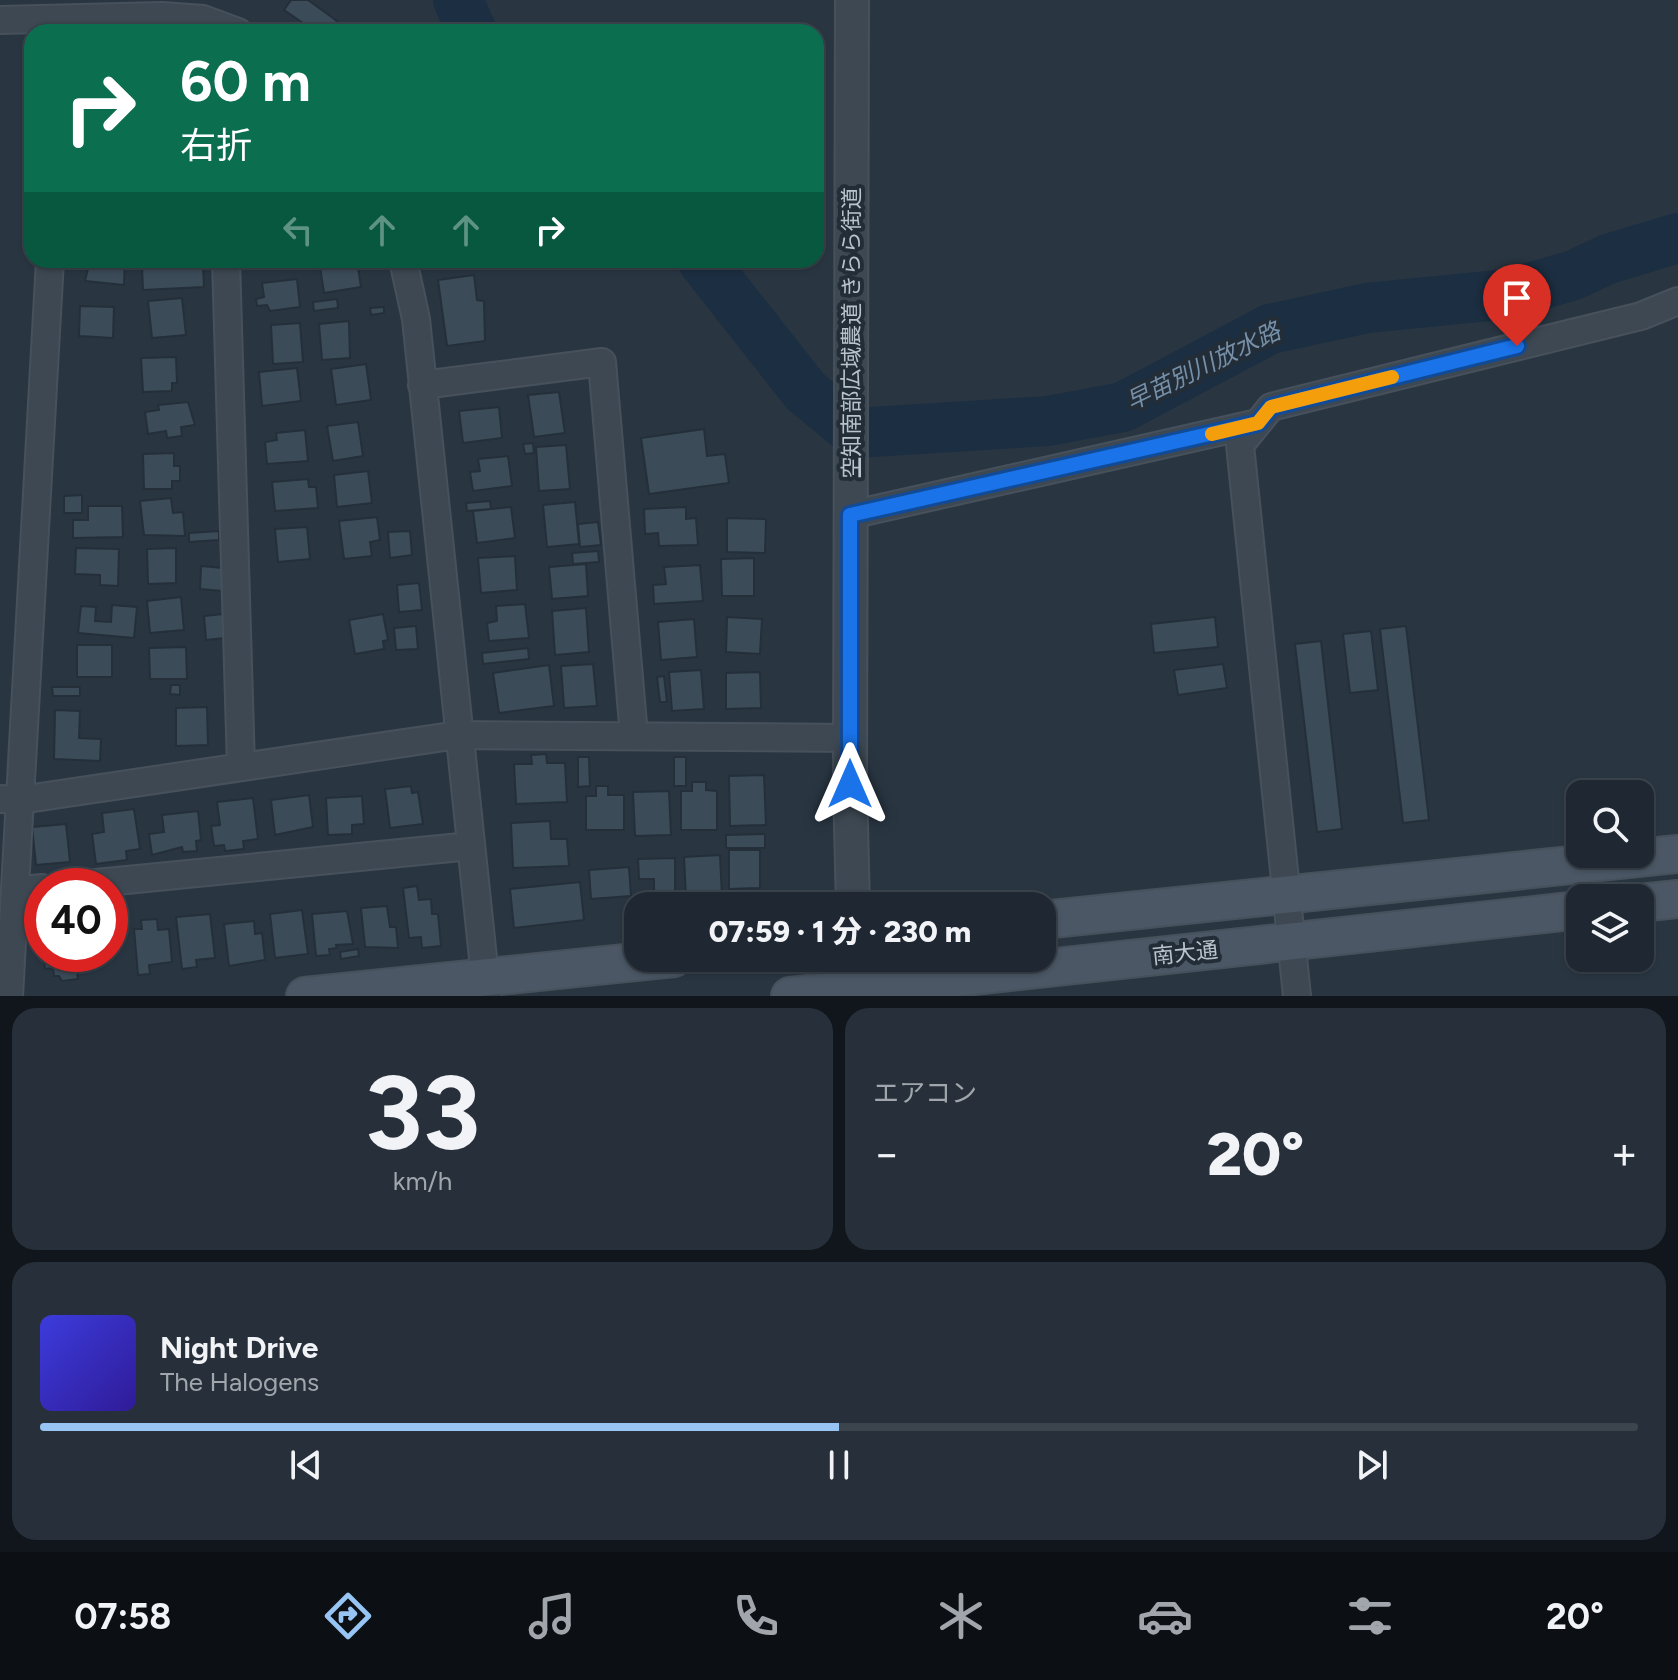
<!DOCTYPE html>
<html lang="ja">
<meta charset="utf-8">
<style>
body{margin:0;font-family:Figtree,"Noto Sans JP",sans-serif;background:#27303a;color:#f1f3f6;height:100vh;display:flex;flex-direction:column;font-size:30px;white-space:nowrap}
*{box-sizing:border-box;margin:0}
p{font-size:26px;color:#a1a6ac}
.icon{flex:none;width:44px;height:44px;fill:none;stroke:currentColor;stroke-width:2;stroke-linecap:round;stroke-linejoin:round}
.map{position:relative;height:996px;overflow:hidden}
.drawer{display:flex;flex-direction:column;gap:12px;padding:12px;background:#11161c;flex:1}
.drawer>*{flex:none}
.hud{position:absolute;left:24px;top:24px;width:800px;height:244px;border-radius:24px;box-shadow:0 2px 6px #0004,0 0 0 2px #3c444d;background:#0b6e4f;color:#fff;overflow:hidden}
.fabs{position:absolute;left:1566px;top:780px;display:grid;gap:16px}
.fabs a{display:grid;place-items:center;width:88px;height:88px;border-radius:16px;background:#1f2832;box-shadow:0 2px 6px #0004,0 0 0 2px #3c444d;font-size:40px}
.speed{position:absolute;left:24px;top:868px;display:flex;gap:16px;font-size:40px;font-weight:700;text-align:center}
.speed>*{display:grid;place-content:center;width:104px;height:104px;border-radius:50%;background:#1f2832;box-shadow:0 2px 6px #0004,0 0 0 2px #3c444d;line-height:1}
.speed .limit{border:12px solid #d22;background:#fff;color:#111}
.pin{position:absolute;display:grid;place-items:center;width:68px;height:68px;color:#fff;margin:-82px -34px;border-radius:50% 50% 50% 0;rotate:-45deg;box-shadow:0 0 8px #0007}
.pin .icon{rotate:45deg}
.me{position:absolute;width:88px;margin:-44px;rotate:0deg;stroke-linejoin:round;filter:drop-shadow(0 0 6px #0008)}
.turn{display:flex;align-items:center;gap:28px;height:168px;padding:0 24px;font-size:36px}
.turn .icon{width:104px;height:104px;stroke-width:2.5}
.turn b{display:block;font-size:56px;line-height:68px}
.lanes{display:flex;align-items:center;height:76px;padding:0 24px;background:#0003;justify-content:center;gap:40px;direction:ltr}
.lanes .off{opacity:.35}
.big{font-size:60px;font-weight:800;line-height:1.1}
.drawer .widget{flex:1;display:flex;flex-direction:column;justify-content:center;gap:12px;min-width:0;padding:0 28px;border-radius:24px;background:#27303a}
.drawer .dial{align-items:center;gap:0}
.dial b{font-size:104px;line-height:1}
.song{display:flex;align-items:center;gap:24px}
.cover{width:96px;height:96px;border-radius:12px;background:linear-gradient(135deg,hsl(240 70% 55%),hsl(250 70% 35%))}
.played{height:8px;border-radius:4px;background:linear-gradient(90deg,#98c4f3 50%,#3c444d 50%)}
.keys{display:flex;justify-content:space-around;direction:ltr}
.heat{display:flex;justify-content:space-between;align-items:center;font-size:44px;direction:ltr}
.drawer .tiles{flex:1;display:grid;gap:12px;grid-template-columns:1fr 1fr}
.widget:last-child{grid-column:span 2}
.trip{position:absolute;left:624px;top:892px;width:432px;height:80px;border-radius:24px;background:#1f2832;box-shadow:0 2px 6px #0004,0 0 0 2px #3c444d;font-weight:800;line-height:80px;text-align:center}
.tabs{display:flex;height:128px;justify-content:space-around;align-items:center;background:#0c1014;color:#a1a6ac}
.tabs .icon{width:56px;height:56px}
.tabs .active{color:#98c4f3}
.tabs b{font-size:36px;color:#f1f3f6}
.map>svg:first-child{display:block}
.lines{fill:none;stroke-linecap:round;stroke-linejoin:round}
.river{stroke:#1c2e41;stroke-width:50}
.building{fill:#3b4b58;stroke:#242f3a;stroke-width:2}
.minor-casing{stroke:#47515c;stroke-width:30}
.tertiary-casing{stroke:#47515c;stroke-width:36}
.secondary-casing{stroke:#47515c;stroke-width:40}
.minor{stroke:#3d4852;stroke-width:26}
.tertiary{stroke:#3d4852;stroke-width:32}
.secondary{stroke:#4b5765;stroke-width:36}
.route-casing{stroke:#114b97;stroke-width:20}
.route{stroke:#1a73e8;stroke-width:14}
.slow{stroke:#f59e0b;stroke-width:14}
.labels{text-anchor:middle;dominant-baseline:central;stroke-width:8;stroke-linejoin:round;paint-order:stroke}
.street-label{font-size:22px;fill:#bac3cc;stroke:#222d38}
.water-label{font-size:24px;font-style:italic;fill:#7690a9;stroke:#222d38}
</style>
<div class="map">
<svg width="1678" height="996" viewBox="0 0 1678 996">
<rect width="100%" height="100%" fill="#293642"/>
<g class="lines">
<path class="river" d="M 458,0 L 472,32
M 702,260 L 805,391 L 856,433 L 1048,421 L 1123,407 L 1270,329 L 1367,308 L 1508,294 L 1574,275 L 1608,259 L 1678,238"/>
</g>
<path class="building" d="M 291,0 L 308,0 L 337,21 L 329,32 L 316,32 L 284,10 Z
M 90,260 L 125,260 L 124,285 L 85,281 Z
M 357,260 L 361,287 L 324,293 L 319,261 Z
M 203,264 L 204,287 L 143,290 L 142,268 Z
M 474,275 L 477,300 L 484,301 L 485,341 L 447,346 L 438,280 Z
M 297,279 L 300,307 L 270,311 L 267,305 L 257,306 L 256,299 L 264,297 L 262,283 Z
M 182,298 L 186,335 L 152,338 L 148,301 Z
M 337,299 L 338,308 L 314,311 L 313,302 Z
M 80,306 L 114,307 L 113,338 L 79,336 Z
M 384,307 L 384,313 L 371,315 L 370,308 Z
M 349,321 L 350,358 L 322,360 L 319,324 Z
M 300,323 L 303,362 L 273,364 L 271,325 Z
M 176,357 L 177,383 L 172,383 L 172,391 L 143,392 L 141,358 Z
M 366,364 L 371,400 L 336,405 L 331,369 Z
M 297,368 L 301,401 L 262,406 L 259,372 Z
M 559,392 L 565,433 L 534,437 L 528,395 Z
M 188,402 L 195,425 L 181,427 L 182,436 L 167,438 L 166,431 L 148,434 L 145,412 L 159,410 L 158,405 Z
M 499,407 L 502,438 L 463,443 L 459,411 Z
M 358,422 L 363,456 L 333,461 L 327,426 Z
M 704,429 L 707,456 L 725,454 L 729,483 L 649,494 L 641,438 Z
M 305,430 L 308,461 L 267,464 L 265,442 L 277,440 L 276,433 Z
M 533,443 L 534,453 L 525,454 L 523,444 Z
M 566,445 L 570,489 L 539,491 L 536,447 Z
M 174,453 L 174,466 L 180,466 L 180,481 L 172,481 L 172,489 L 144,489 L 143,454 Z
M 508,456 L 512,486 L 473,491 L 470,472 L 480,471 L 478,459 Z
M 368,471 L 372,503 L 337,507 L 334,475 Z
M 308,479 L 309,487 L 316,487 L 318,508 L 275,511 L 272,482 Z
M 82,495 L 82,513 L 64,513 L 64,496 Z
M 171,498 L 173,513 L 183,512 L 185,536 L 144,535 L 140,501 Z
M 490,501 L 491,509 L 467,511 L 466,503 Z
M 575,502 L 579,544 L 547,547 L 543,505 Z
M 88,506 L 122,506 L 123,537 L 73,538 L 73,520 L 88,520 Z
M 511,507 L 515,538 L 477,543 L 473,511 Z
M 686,507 L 686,519 L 696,518 L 698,545 L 659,546 L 658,533 L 645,534 L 644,509 Z
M 377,517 L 380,540 L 370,542 L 372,556 L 344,559 L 339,521 Z
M 727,518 L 766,519 L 765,553 L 727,552 Z
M 598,522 L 601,545 L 580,547 L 578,524 Z
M 307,527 L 310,559 L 278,562 L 275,529 Z
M 219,531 L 219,540 L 189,542 L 189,533 Z
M 410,531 L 412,555 L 390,558 L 388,532 Z
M 76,548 L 119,549 L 118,586 L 100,585 L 100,575 L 75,574 Z
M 176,548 L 176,583 L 148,584 L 147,549 Z
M 598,551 L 599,562 L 573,564 L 572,553 Z
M 515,556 L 517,590 L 481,593 L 478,558 Z
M 754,558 L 754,596 L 722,596 L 721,559 Z
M 586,564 L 588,596 L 552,599 L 549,567 Z
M 700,565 L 703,601 L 654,604 L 653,585 L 666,584 L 664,567 Z
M 201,566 L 223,568 L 222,591 L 200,589 Z
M 419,583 L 422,610 L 399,612 L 397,585 Z
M 181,597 L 184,630 L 150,633 L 147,601 Z
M 525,604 L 529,638 L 489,641 L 487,623 L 497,621 L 496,606 Z
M 112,605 L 137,607 L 134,638 L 78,633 L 81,606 L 96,607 L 95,621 L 111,622 Z
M 586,608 L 589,652 L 555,655 L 552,611 Z
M 223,614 L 225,638 L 206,640 L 204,616 Z
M 383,614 L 388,640 L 383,641 L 384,649 L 355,654 L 349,620 Z
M 727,617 L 762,619 L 760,654 L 726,652 Z
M 1215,617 L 1218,647 L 1154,653 L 1151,624 Z
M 694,619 L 697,657 L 661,660 L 658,622 Z
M 416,626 L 418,649 L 396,650 L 394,628 Z
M 1406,626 L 1429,820 L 1403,823 L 1380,629 Z
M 1371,631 L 1378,690 L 1350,693 L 1343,634 Z
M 1321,641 L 1342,829 L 1317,832 L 1295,644 Z
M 77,645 L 112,645 L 112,677 L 77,677 Z
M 186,647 L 187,679 L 150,679 L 149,648 Z
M 528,648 L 529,659 L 483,664 L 482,653 Z
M 593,664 L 597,706 L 564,708 L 561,666 Z
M 1223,664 L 1227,688 L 1178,695 L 1174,670 Z
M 549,665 L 554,706 L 499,713 L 493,673 Z
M 701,670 L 704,709 L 672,711 L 669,672 Z
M 760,672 L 761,708 L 726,709 L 726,673 Z
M 664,676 L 667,702 L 660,702 L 657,677 Z
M 171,685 L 180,685 L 180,695 L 170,694 Z
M 52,687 L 80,687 L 80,696 L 53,696 Z
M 207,707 L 208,745 L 176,746 L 176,708 Z
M 55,710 L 80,711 L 79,738 L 101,739 L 100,761 L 54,759 Z
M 546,754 L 547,763 L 565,763 L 567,802 L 516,804 L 514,764 L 532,764 L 531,755 Z
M 578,757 L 589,757 L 590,786 L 578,787 Z
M 674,757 L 686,757 L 686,786 L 674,786 Z
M 764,775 L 766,825 L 730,826 L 729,776 Z
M 692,782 L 706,782 L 706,790 L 717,791 L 717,830 L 681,830 L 681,791 L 692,791 Z
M 411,786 L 412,793 L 418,792 L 423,824 L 390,828 L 385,789 Z
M 596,786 L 608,786 L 608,795 L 624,795 L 624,830 L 586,830 L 586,796 L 596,796 Z
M 669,791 L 671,835 L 635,836 L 633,792 Z
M 309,795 L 313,827 L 275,835 L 271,800 Z
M 362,796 L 364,824 L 352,825 L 352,834 L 328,835 L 326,798 Z
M 253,798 L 258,839 L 243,841 L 244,849 L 225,851 L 224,845 L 214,846 L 211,826 L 220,825 L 217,802 Z
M 134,809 L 140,849 L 126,851 L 127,860 L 96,864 L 92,834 L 104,832 L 102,813 Z
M 198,811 L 201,840 L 196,841 L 197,851 L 183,852 L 182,847 L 152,855 L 149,834 L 164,832 L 162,815 Z
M 550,821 L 551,839 L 567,839 L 569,866 L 513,868 L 511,823 Z
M 66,824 L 70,862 L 36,865 L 32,827 Z
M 765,834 L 765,848 L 726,848 L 726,835 Z
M 729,850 L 760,850 L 760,888 L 729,889 Z
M 720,855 L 722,896 L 686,898 L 684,857 Z
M 675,858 L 675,891 L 654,892 L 654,879 L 639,879 L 638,859 Z
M 629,867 L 631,896 L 591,899 L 589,870 Z
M 580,882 L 584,920 L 514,928 L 510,889 Z
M 417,886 L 419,900 L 431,899 L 432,914 L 438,914 L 441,946 L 422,948 L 421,937 L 409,938 L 403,888 Z
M 387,906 L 390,927 L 396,927 L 398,948 L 365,947 L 361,908 Z
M 302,910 L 308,954 L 275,958 L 270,914 Z
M 347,911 L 353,944 L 336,945 L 337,948 L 329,949 L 330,955 L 316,956 L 312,914 Z
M 210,914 L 215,958 L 196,960 L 197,967 L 182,969 L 176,917 Z
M 157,919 L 158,930 L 169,929 L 172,962 L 149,965 L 150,974 L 138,975 L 134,929 L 142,929 L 141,920 Z
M 254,921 L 255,934 L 262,933 L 265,960 L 229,966 L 224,924 Z
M 358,949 L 359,956 L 341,959 L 340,952 Z
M 43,954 L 88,954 L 91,970 L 77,972 L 78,979 L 62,981 L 59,976 L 54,976 L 53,968 L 45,969 Z"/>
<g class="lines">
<g class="minor-casing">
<path id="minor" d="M 0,20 L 162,16 L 203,19 L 238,32
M 226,260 L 241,767
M 403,260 L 416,319 L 487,996
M 422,385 L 602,362 L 634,736
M 850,515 L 1258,423
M 0,799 L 20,800 L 458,735 L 850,738
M 66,886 L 471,846
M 15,891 L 42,888
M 9,996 L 50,260
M 1297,996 L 1240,445 L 1271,407 L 1641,316 L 1678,301"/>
</g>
<g class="tertiary-casing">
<path id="tertiary" d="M 852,0 L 850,784 L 853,906
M 851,996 L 853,958"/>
</g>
<g class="secondary-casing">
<path id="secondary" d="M 1640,903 L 1678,899
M 1042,920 L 1678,854
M 305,996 L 674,958
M 790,996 L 1580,910"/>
</g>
<use href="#minor" class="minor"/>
<use href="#tertiary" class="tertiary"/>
<use href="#secondary" class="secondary"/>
</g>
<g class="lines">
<g class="route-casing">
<path id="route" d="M 850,784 L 850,515 L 1258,423 L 1271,407 L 1517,346"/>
</g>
<use href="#route" class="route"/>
<path class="slow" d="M 1212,434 L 1258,423 L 1271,407 L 1392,377"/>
</g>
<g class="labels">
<g class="street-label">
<text transform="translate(851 333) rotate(-90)">空知南部広域農道 きらら街道</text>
<text transform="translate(1185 953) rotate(-6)">南大通</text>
</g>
<g class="water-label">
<text transform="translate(1203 366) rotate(-26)">早苗別川放水路</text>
</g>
</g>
</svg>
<div class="fabs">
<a><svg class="icon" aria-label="search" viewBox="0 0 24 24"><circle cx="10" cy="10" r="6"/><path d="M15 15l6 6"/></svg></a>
<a><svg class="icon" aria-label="layers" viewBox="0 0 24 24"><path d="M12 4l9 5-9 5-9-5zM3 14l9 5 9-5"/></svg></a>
</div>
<div class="speed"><div class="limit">40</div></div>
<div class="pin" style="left:1517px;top:346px;background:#d93025"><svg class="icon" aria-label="arrive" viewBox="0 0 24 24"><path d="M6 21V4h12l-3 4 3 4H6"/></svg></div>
<svg class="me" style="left:850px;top:784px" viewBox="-20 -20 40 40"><path d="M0-17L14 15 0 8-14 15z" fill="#1a73e8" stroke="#fff" stroke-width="4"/></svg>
<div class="trip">07:59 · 1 分 · 230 m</div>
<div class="hud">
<div class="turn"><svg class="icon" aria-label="right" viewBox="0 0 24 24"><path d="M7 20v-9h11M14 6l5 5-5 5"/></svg><div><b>60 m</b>右折</div></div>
<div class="lanes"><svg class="icon off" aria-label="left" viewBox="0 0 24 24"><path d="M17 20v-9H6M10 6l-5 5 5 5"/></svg><svg class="icon off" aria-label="ahead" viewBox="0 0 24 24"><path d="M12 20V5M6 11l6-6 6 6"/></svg><svg class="icon off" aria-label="ahead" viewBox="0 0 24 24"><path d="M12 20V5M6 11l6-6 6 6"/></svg><svg class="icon" aria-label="right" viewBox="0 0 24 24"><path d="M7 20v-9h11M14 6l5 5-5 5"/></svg></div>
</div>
</div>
<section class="drawer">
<div class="tiles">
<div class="widget dial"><b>33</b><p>km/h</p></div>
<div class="widget"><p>エアコン</p>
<div class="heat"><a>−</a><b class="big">20°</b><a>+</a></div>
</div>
<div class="widget">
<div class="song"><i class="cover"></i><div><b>Night Drive</b><p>The Halogens</p></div></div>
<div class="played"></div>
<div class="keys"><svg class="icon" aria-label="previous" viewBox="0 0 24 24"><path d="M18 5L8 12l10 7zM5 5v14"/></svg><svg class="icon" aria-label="pause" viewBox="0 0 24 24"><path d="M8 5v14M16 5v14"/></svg><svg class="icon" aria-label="next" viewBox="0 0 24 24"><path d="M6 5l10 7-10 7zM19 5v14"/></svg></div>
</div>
</div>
</section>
<nav class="tabs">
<b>07:58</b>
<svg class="icon active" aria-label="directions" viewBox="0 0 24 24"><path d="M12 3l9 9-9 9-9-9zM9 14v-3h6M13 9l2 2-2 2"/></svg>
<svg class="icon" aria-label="music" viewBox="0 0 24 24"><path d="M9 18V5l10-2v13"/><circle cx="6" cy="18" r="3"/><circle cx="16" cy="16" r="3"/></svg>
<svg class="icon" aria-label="phone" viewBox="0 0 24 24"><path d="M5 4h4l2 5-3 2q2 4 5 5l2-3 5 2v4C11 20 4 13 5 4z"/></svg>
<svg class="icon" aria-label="climate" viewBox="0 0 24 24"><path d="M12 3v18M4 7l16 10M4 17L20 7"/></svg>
<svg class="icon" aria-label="car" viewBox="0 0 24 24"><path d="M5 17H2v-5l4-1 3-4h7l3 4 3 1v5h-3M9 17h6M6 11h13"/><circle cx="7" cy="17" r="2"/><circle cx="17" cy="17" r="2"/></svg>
<svg class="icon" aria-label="filters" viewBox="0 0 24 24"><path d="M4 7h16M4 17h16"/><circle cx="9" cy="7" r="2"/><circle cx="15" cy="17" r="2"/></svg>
<b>20°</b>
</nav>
